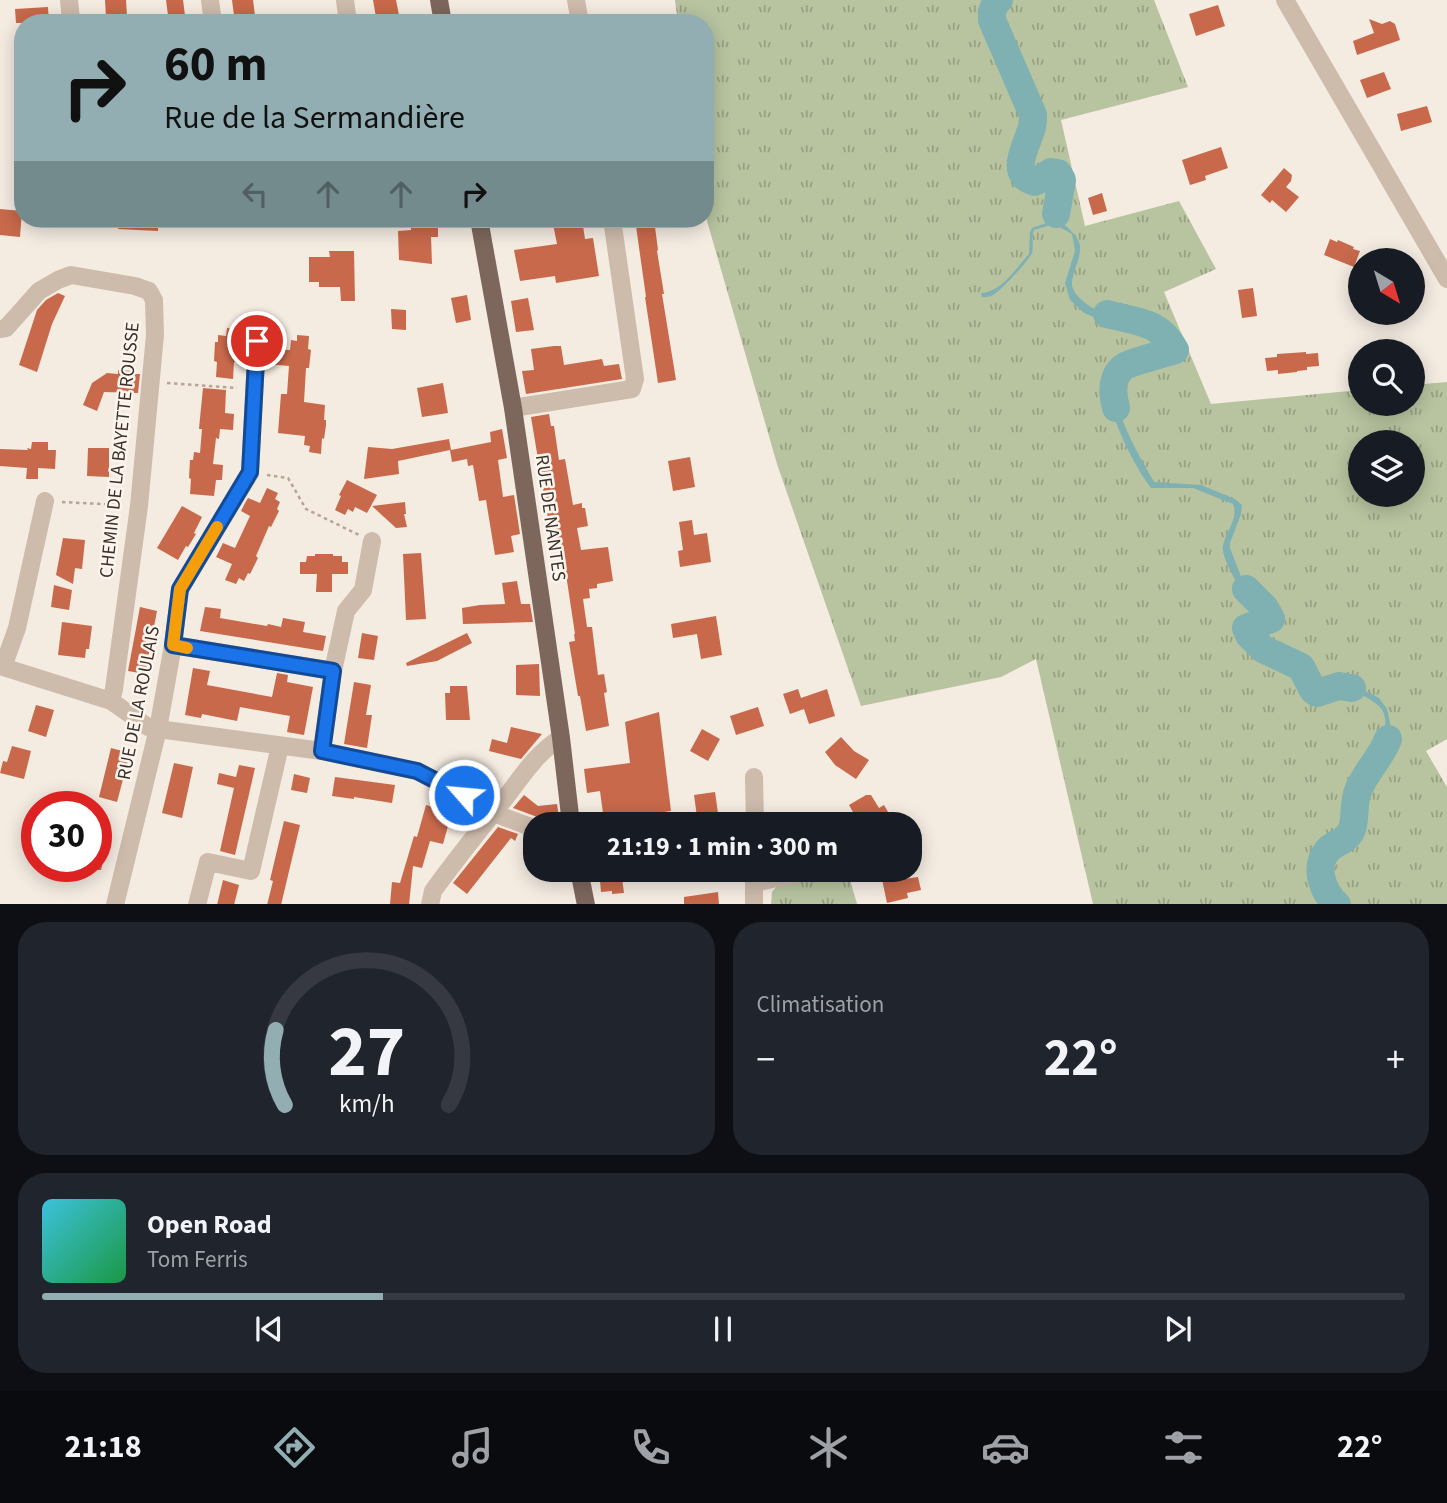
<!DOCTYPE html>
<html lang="fr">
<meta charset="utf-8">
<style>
body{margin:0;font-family:"Source Sans 3",sans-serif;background:#20242c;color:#f1f3f6;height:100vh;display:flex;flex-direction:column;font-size:26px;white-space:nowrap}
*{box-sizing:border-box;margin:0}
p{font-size:23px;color:#9ea1a6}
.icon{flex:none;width:38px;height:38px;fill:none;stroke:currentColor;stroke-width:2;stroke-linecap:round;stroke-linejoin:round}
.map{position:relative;height:904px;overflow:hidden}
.side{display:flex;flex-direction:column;gap:18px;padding:18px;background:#0d0f14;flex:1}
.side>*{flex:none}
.hud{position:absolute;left:14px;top:14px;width:700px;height:214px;border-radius:28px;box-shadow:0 4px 18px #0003;background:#92aeb2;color:#111;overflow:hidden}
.needle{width:46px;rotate:142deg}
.controls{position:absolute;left:1348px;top:248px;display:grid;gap:14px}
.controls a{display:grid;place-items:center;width:77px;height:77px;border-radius:50%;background:#171b24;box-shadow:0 4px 18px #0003;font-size:35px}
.speed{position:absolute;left:21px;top:791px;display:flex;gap:14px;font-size:35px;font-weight:700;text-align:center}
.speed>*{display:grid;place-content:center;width:91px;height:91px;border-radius:50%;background:#171b24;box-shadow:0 4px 18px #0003;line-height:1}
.speed .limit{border:10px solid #d22;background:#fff;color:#111}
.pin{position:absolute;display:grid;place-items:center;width:60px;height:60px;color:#fff;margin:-30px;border:4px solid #fff;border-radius:50%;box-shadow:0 2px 7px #0007}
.me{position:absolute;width:77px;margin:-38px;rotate:297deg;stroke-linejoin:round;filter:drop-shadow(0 0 5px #0008)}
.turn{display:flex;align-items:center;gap:24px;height:147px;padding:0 35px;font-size:32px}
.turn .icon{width:91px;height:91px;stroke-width:2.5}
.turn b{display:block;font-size:49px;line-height:60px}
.lanes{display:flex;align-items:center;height:66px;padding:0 35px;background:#0003;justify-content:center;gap:35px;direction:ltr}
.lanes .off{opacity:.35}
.big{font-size:52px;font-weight:700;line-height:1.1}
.side .widget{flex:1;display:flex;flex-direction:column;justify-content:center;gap:10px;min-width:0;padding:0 24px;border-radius:28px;background:#20242c}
.side .dial{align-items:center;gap:0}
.dial svg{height:182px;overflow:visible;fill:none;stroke:#363941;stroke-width:7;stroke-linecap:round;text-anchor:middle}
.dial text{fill:#f1f3f6;stroke:none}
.song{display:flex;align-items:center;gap:21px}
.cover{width:84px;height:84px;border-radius:10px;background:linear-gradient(135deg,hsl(190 70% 55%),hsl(140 70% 35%))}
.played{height:7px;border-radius:4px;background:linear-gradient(90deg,#92aeb2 25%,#363941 25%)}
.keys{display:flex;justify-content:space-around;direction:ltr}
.heat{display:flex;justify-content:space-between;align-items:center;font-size:38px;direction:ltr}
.side .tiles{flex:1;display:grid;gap:18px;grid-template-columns:1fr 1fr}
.widget:last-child{grid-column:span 2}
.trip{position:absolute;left:523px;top:812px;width:399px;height:70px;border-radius:28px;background:#171b24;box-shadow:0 4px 18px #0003;font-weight:700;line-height:70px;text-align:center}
.dock{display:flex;height:112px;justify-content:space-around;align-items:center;background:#090b0e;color:#9ea1a6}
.dock .icon{width:49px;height:49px}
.dock .selected{color:#92aeb2}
.dock b{font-size:32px;color:#f1f3f6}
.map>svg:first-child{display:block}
.grass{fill:url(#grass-tufts);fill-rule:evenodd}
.water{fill:#7fb0b2}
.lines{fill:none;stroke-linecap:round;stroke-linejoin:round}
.river{stroke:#7fb0b2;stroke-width:28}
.building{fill:#c8694b}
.path{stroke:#b9a596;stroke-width:2.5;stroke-dasharray:3.5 3.5;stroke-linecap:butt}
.minor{stroke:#cdbbac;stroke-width:18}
.major{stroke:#7d675c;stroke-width:18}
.route-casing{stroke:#114b97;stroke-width:18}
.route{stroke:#1a73e8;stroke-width:12}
.slow{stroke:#f59e0b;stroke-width:12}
.labels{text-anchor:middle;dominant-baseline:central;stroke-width:5;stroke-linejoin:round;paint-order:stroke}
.street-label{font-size:19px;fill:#3b302b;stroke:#fbf5ee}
</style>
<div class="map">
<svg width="1447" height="905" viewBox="0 0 1447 905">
<defs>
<pattern id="grass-tufts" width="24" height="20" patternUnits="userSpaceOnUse" patternTransform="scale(1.75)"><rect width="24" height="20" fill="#b8c4a0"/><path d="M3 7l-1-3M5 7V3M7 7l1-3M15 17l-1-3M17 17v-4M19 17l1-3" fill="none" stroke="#97a083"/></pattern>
</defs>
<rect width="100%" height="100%" fill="#f4ebe1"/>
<path class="grass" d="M 675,0 L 1154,0 L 1188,87 L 1061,120 L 1085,226 L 1179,201 L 1216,269 L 1164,292 L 1211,404 L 1360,390 L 1360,404 L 1412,404 L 1412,385 L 1447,382 L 1447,739 L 1426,751 L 1447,787 L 1447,904 L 1093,904 L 1036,659 L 1001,677 L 861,706 L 777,464 L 705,214 L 705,23 L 678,23 ZM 1360,443 L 1412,443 L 1412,495 L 1360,495 Z
M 838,870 L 842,870 L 848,873 L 857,904 L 771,905 L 772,892 L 777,886 Z"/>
<path class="water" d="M 989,0 L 996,0 L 993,9 L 995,21 L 1036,112 C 1035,137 1005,165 1039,181 L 1049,173 L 1054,167 L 1066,172 C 1062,183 1055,210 1061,220 C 1066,228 1079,235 1080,246 C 1081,259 1073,270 1072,283 C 1071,292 1083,302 1091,307 C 1100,312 1143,319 1155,320 C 1165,326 1173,337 1178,347 L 1125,364 C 1121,370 1115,377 1115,384 C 1111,408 1142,461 1154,482 L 1201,485 L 1235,499 L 1242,505 L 1241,514 L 1230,543 L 1230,548 L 1242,579 L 1270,608 L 1275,615 L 1247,624 L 1259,640 L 1268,647 L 1280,655 L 1289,657 L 1302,662 L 1320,691 L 1343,682 L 1356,686 L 1379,698 L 1387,709 L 1392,732 L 1391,742 L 1371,771 L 1364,777 L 1360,786 L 1351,834 L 1328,848 L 1322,873 L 1326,883 L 1337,899 L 1344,904 C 1328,905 1319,886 1314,872 L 1326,841 C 1331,838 1341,835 1345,831 C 1354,823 1349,795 1353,783 C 1356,775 1365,769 1370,761 C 1379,747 1394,721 1379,706 C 1369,697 1353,691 1340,686 L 1320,697 L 1298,664 L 1273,659 L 1239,629 L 1236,624 L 1265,608 C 1257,601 1246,594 1240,586 C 1234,580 1221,554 1223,546 C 1225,532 1239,519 1233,504 L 1193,488 L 1151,488 C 1134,466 1091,387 1114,362 C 1126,349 1149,348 1166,344 L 1154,324 L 1104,321 L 1084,313 L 1070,300 L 1065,283 L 1075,251 L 1072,234 L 1054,224 L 1034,230 C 1031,238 1034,244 1032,253 C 1030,259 1000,292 993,295 C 989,297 986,297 982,297 L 981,293 C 1002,292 1016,268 1029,254 L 1030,232 L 1032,228 L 1052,221 L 1060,178 L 1058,174 L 1054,174 C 1039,188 1038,192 1020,178 L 1018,146 L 1032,112 L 1011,71 L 986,17 L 986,9 Z"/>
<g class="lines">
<path class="river" d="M 999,0 L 996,1 L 992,12 L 992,20 L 1033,115 C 1033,119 1033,123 1032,127 C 1028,143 1007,175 1035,182 L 1051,172 L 1058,173 L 1062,180 L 1056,214
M 1107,314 C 1137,322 1160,321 1175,350 C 1164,354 1133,361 1125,366 C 1111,375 1112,394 1116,408
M 1246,589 L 1265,608 L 1271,619 L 1246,628 L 1249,635 L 1263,649 L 1301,667 L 1313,690 L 1317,693 L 1339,686 L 1352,688
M 1337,905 C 1323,892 1313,867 1328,850 C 1335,842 1347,842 1352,829 C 1356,817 1353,803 1358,791 C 1365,772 1381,758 1388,739"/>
</g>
<path class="building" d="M 105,0 L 126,0 L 127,16 L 106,17 Z
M 166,0 L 183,0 L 186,23 L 169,23 Z
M 232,0 L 253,0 L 256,23 L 235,23 Z
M 373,0 L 396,0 L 400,20 L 377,23 Z
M 1218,5 L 1225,26 L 1196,36 L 1189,14 Z
M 48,7 L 49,23 L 16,23 L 15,9 Z
M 1369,19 L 1382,24 L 1390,21 L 1395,24 L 1400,40 L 1357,55 L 1353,41 L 1374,33 Z
M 1384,72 L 1391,89 L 1367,98 L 1360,80 Z
M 1427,106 L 1432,122 L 1401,131 L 1397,114 Z
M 1221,147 L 1228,168 L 1205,176 L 1206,180 L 1190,185 L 1182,160 Z
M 1284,168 L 1292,175 L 1291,181 L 1286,187 L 1299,197 L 1286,212 L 1272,200 L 1270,203 L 1261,195 Z
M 1102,193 L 1107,211 L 1093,215 L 1088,198 Z
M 0,209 L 22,211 L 20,237 L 0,235 Z
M 119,219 L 158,219 L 158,231 L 118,229 Z
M 552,219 L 582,219 L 585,239 L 593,238 L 599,276 L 556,283 L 555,276 L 520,281 L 514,250 L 557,244 Z
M 635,219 L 654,219 L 658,250 L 657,251 L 664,294 L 662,294 L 676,380 L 658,383 L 645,297 L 646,297 Z
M 438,224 L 438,237 L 431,237 L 432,264 L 399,260 L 398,231 L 411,230 L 411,226 Z
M 1330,239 L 1337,242 L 1338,240 L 1354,247 L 1353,249 L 1360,251 L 1354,267 L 1324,255 Z
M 329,251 L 354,251 L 355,301 L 341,301 L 340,287 L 319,287 L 319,282 L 309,282 L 309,257 L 330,257 Z
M 1253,288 L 1257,316 L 1242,318 L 1238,290 Z
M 58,293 L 65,296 L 52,324 L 37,372 L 19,365 L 37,310 L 46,300 Z
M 467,295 L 471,320 L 456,323 L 451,298 Z
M 528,298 L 534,330 L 516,332 L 511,301 Z
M 391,309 L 406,310 L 406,330 L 392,329 Z
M 227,328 L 240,329 L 240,346 L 245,347 L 244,363 L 234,362 L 233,379 L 216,377 L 217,362 L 214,361 L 215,342 L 218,342 L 218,335 L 226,336 Z
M 297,335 L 309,336 L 308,349 L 311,350 L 309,368 L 306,368 L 304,402 L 325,405 L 324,420 L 326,420 L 326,425 L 324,439 L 322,438 L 321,454 L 309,452 L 310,446 L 304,445 L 305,436 L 278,433 L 281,394 L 287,394 L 289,366 L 267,364 L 268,349 L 290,350 L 291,340 L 297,341 Z
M 554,346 L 561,346 L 564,365 L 602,359 L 604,366 L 619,364 L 622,379 L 526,394 L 522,371 L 534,370 L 531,349 Z
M 1306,352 L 1306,354 L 1318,353 L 1319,366 L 1307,367 L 1307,370 L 1297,371 L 1297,372 L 1278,374 L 1278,370 L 1267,371 L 1265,358 L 1277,357 L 1277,354 Z
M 118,370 L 132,371 L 132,374 L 140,374 L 138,393 L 104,392 L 97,411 L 83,405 L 92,383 L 107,373 L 118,374 Z
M 443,383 L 448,413 L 422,417 L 417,388 Z
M 203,388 L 226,390 L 225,413 L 234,414 L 233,430 L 220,429 L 219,439 L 216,438 L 213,464 L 223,465 L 222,480 L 216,480 L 214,496 L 190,494 L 191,479 L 189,478 L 190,460 L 193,460 L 194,452 L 200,453 L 202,429 L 199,429 L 200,418 Z
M 549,414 L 551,426 L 554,426 L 559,460 L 565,459 L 573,505 L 582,503 L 582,508 L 585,508 L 588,526 L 577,528 L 581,550 L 608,547 L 613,581 L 597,584 L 597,588 L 589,589 L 590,598 L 583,599 L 587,627 L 592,627 L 598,675 L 604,674 L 607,692 L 604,693 L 609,726 L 586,731 L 580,696 L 578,696 L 569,642 L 575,641 L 574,634 L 575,634 L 561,541 L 552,543 L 531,417 Z
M 502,429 L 507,458 L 498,460 L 503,497 L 514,495 L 520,534 L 511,536 L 514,552 L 495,555 L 486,500 L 479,501 L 473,465 L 468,466 L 467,459 L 452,462 L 450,450 L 398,461 L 399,474 L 364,479 L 368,447 L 392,449 L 449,439 L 451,450 L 491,442 L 490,432 Z
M 32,442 L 48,442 L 48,450 L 56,450 L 55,469 L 38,468 L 38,479 L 26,479 L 27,468 L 0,466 L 0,449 L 28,450 L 27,448 L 31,449 Z
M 88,448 L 109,448 L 109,477 L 87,476 Z
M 690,457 L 695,487 L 673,491 L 668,461 Z
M 347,480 L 377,495 L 367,513 L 355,507 L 353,512 L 348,509 L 345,515 L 335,510 L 341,496 L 339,495 Z
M 267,488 L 278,493 L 275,499 L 280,502 L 277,509 L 279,511 L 271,527 L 269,526 L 256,556 L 258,558 L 250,574 L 248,573 L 244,581 L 239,578 L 236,584 L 225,580 L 232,564 L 216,557 L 223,543 L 235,548 L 250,516 L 241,511 L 245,503 L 248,498 L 260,503 Z
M 405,502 L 406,514 L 404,514 L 407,527 L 396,528 L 372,506 Z
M 182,506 L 202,517 L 194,533 L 196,534 L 188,547 L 186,546 L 178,560 L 157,548 Z
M 692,520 L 694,535 L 707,533 L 711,562 L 680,567 L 678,551 L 683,550 L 679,522 Z
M 63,538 L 85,540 L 82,569 L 75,568 L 73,584 L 56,575 Z
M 421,553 L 426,619 L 406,620 L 403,554 Z
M 315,554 L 333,554 L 333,556 L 342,556 L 342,562 L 348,562 L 348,574 L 332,574 L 332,592 L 316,592 L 317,574 L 300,574 L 300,562 L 306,562 L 307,556 L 315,556 Z
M 517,581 L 521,604 L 530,604 L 533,622 L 463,624 L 462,608 L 480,605 L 505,604 L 502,583 Z
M 54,585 L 72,590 L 69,610 L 51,607 Z
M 140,607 L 157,611 L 145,674 L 128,671 Z
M 205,607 L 221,609 L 220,618 L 267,626 L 268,624 L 281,627 L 283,618 L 305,622 L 303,632 L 326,636 L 323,651 L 200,631 Z
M 716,616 L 722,655 L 701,659 L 697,634 L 673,638 L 671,624 Z
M 62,622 L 92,626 L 89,649 L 86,649 L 85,658 L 58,655 Z
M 362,633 L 378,636 L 374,660 L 358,658 Z
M 467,633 L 472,643 L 437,661 L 407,666 L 406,663 Z
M 539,664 L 540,696 L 516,695 L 516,665 Z
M 193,668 L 210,671 L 207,685 L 272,697 L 277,673 L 288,675 L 287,682 L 313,687 L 304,735 L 287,732 L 290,716 L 240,707 L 237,721 L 202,714 L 201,718 L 185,715 Z
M 354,682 L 371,685 L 366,715 L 372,715 L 367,748 L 344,744 Z
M 450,686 L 467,686 L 470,720 L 446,720 L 445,693 L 450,693 Z
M 798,689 L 801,698 L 827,689 L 835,716 L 809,724 L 804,709 L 790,714 L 783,694 Z
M 36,705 L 54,710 L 46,737 L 28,731 Z
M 758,707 L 764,726 L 736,735 L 730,716 Z
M 659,712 L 671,811 L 604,821 L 600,791 L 587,793 L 584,769 L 630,763 L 625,722 Z
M 511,727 L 542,734 L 521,759 L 489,751 L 492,739 L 507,743 Z
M 702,729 L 720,739 L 708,761 L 690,751 Z
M 841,737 L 854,751 L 869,760 L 856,779 L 835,765 L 825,752 Z
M 12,746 L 31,751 L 24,779 L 0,773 L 3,761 L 7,762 Z
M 111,748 L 130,753 L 117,802 L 99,797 Z
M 174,763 L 193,767 L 182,818 L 162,813 Z
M 239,765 L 255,768 L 235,855 L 220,851 L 234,788 L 217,784 L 219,773 L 236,777 Z
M 294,774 L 310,778 L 307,793 L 291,790 Z
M 335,777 L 395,785 L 392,803 L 354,797 L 354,799 L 332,796 Z
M 715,792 L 719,820 L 698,824 L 694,795 Z
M 524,795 L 538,806 L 557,804 L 560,824 L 546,824 L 540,818 L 513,808 Z
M 866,795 L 871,795 L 879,808 L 884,805 L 895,824 L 866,824 L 862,818 L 858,821 L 849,805 Z
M 441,804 L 453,808 L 443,844 L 430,841 L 422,868 L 413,866 L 409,905 L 390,904 L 392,882 L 400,883 L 414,836 L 417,837 L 426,805 L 440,809 Z
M 284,821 L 300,825 L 281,905 L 267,905 L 273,881 L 270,880 Z
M 96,826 L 111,829 L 101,870 L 96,870 Z
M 498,827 L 518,834 L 515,841 L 511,838 L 467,894 L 453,883 Z
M 599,870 L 621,870 L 624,893 L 612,894 L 612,891 L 601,892 Z
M 880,870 L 902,870 L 904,879 L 918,877 L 921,890 L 907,893 L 908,898 L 887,903 Z
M 223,880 L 239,885 L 234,905 L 217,905 Z
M 718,892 L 719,905 L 684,905 L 684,897 Z"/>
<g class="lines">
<path class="path" d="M 167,383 L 237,388
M 267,475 L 288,478 L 306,509 L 359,535
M 62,502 L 121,505"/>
<path class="minor" d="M 69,0 L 71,20
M 210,0 L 213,23
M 345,0 L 348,23
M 576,0 L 580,23
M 1285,0 L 1447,279
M 0,329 L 6,328 L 39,291 L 58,280 L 71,275 L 135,286 L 149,291 L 154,300 L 155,335 L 139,506 L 114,689 L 111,701
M 513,408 L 632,389 L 635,379 L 612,219
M 45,501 L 17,628 L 3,667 L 111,701 L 148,727 L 158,729 L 322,751 L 417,771 L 504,817 L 536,829
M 173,645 L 333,671
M 322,751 L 333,671 L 346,611 L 363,590 L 372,541
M 754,777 L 755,824
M 754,883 L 814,870
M 115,905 L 158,729 L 173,645 L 180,589 L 250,473 L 257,341
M 197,905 L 208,862 L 251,871 L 280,746
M 430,905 L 433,891 C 456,859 481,828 506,797 C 522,776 538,751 561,738
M 754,905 L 754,870"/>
<path class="major" d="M 439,0 L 443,23
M 479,219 L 513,408 L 561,738 L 571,824
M 579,870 L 586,905"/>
</g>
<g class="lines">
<g class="route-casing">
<path id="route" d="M 257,341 L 250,472 L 180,589 L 173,645 L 333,671 L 322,751 L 417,771 L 464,795"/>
</g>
<use href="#route" class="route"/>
<path class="slow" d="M 187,648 L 173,645 L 180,589 L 217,527"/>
</g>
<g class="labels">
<g class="street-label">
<text transform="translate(120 450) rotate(-84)">CHEMIN DE LA BAYETTE ROUSSE</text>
<text transform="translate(550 518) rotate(82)">RUE DE NANTES</text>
<text transform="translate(139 703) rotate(-79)">RUE DE LA ROULAIS</text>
</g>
</g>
</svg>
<div class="controls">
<a><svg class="needle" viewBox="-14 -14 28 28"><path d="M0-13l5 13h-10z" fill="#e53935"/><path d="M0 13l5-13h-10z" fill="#9ea1a6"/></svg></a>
<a><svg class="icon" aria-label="search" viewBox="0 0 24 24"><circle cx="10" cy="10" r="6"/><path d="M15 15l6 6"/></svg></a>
<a><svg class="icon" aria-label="layers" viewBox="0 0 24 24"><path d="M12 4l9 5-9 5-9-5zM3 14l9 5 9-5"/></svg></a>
</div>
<div class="speed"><div class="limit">30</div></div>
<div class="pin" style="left:257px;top:341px;background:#d93025"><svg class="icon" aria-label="arrive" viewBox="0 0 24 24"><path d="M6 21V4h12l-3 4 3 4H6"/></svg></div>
<svg class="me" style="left:464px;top:795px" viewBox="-20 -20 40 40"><circle r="17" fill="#1a73e8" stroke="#fff" stroke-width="3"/><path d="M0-11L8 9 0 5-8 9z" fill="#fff"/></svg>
<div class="trip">21:19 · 1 min · 300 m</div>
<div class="hud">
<div class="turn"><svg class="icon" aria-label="right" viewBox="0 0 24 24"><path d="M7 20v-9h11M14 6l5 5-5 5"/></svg><div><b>60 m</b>Rue de la Sermandière</div></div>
<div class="lanes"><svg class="icon off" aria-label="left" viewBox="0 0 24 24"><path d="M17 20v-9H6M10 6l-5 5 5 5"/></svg><svg class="icon off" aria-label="ahead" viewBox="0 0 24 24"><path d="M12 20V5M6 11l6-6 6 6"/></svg><svg class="icon off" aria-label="ahead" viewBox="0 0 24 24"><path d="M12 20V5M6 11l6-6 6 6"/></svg><svg class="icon" aria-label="right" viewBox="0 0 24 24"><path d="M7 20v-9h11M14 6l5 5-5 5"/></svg></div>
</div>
</div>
<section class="side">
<div class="tiles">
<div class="widget dial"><svg viewBox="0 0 100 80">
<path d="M14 69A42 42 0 1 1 86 69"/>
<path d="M14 69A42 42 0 0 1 10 36" stroke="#92aeb2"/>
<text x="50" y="56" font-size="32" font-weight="700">27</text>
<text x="50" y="72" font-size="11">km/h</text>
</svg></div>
<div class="widget"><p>Climatisation</p>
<div class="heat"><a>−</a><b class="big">22°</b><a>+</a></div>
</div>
<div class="widget">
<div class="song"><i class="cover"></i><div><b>Open Road</b><p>Tom Ferris</p></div></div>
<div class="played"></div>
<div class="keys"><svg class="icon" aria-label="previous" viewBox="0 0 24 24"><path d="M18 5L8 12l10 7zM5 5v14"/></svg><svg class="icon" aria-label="pause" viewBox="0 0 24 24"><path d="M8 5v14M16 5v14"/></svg><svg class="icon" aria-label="next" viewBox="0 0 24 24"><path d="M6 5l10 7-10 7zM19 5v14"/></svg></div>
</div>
</div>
</section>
<nav class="dock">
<b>21:18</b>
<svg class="icon selected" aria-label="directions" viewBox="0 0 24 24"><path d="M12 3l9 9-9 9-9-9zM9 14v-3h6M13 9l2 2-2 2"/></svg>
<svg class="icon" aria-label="music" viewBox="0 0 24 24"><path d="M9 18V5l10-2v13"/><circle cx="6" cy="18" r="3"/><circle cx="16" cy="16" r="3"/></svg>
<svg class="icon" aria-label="phone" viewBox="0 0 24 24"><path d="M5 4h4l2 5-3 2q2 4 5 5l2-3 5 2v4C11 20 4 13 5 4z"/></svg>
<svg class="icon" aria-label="climate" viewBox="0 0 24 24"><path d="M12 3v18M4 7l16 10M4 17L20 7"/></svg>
<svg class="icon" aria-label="car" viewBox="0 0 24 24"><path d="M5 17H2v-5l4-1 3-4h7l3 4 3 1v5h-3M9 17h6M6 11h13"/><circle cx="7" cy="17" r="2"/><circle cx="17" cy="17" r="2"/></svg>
<svg class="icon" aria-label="filters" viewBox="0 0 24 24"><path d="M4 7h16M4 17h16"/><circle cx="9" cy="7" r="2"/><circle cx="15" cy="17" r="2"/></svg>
<b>22°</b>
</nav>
